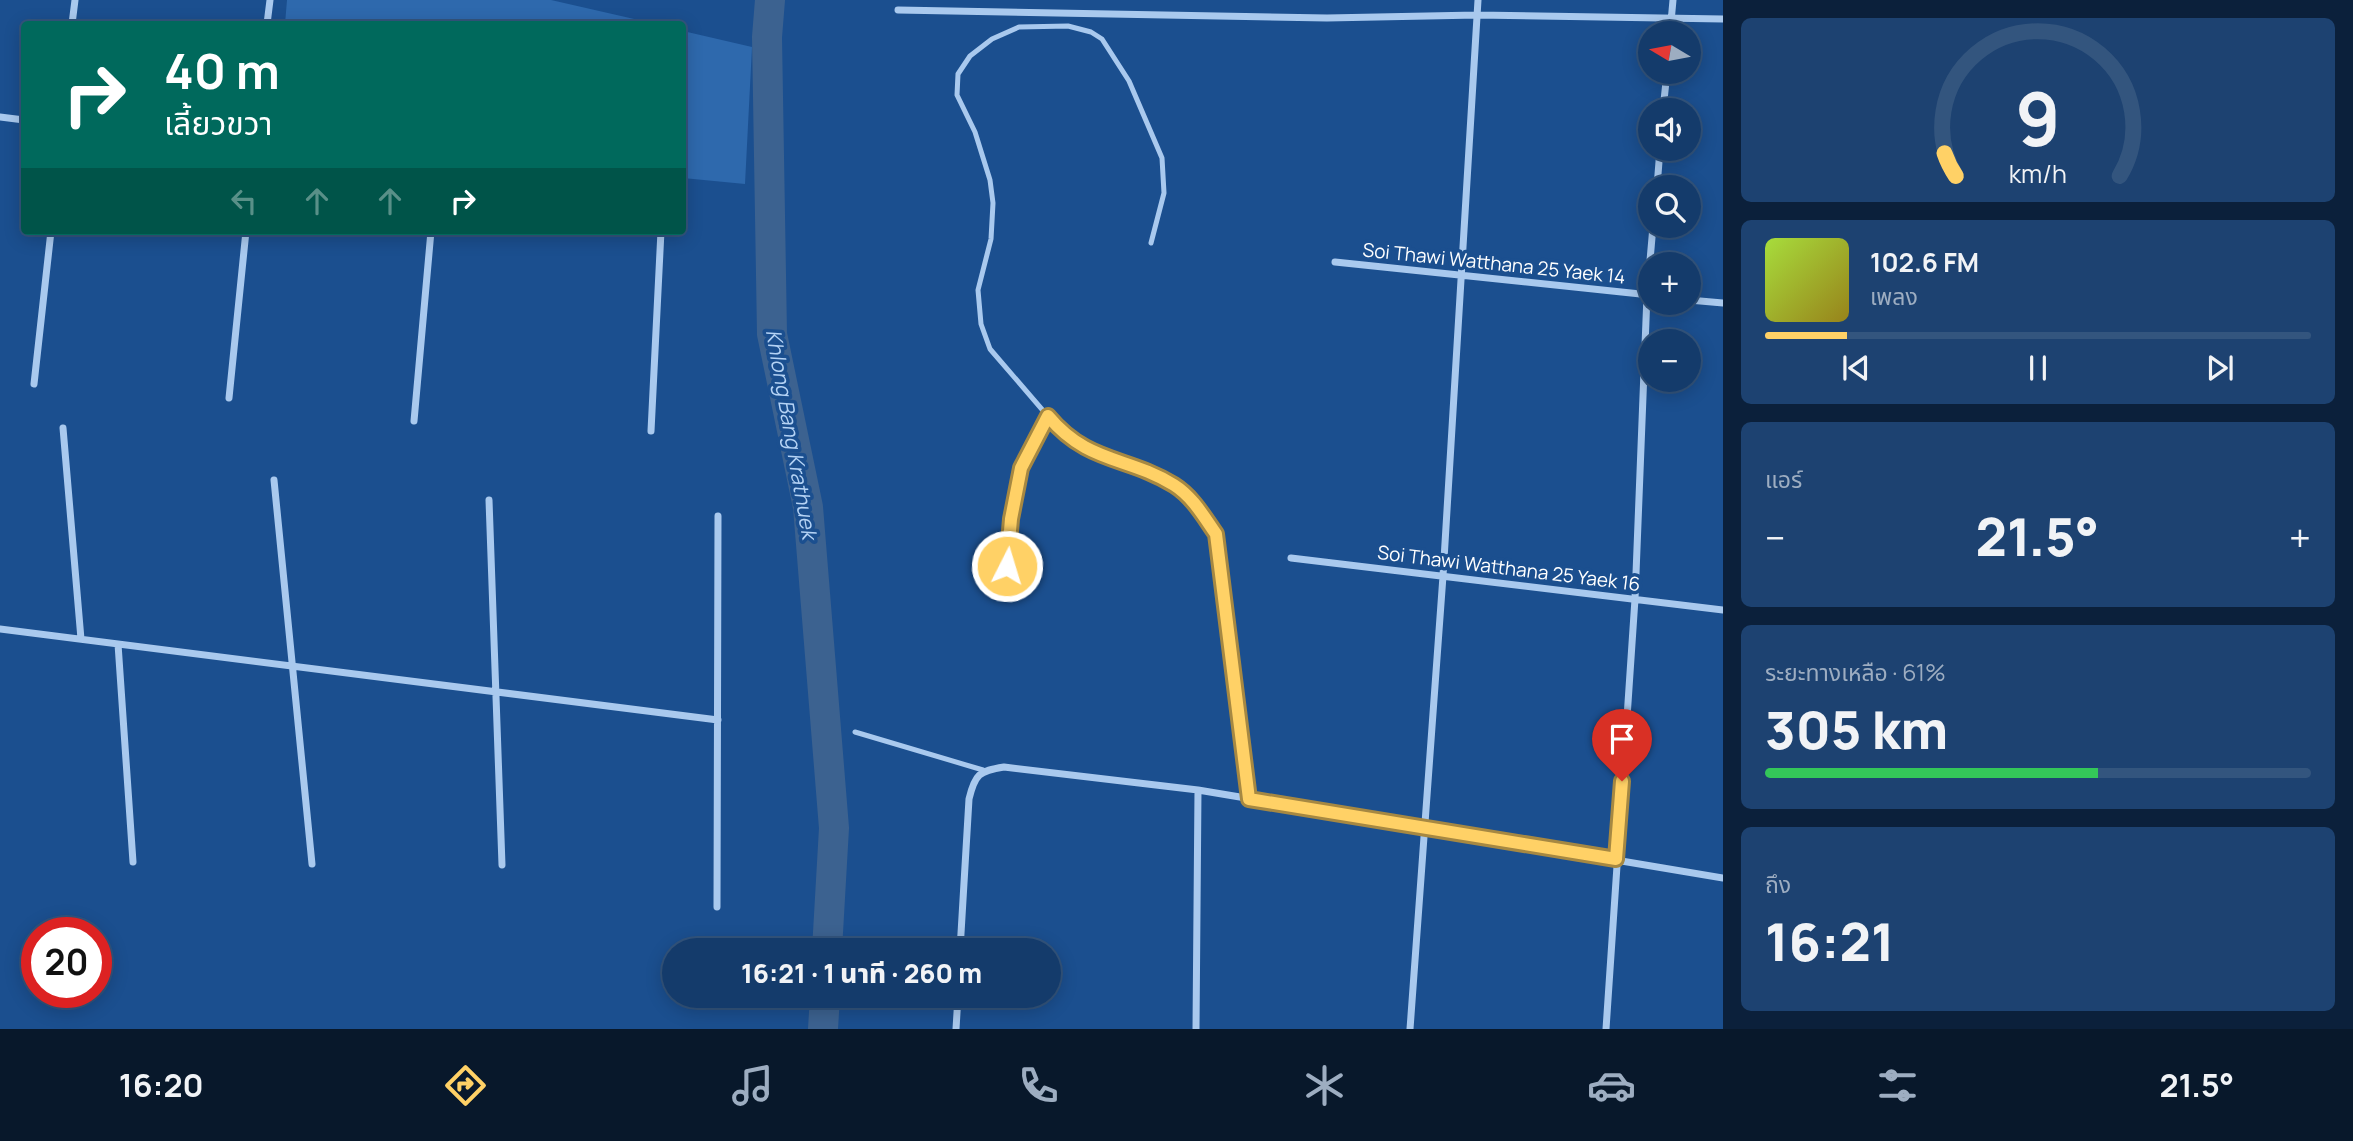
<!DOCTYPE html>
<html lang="th">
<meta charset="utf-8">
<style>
body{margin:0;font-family:Manrope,"Noto Sans Thai",sans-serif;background:#1d4271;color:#f1f3f6;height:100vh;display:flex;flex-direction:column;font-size:26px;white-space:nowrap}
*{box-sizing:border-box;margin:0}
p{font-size:23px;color:#9dadc1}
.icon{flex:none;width:38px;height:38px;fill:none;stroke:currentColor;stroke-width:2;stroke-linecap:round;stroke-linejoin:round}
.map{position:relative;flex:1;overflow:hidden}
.details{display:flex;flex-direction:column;gap:18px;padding:18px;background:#0b203b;width:630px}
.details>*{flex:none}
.banner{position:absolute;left:21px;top:21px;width:665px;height:214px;border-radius:7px;box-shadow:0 4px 18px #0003,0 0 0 2px #33557e;background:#00695c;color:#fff;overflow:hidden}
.needle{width:46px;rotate:280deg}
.fabs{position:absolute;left:1638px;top:21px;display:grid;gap:14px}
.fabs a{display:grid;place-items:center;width:63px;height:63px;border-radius:50%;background:#143b6b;box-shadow:0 4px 18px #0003,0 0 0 2px #33557e;font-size:35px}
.speed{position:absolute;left:21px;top:917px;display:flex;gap:14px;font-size:35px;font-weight:700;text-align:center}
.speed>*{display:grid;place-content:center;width:91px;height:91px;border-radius:50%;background:#143b6b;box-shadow:0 4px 18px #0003,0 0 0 2px #33557e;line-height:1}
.speed .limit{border:10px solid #d22;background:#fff;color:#111}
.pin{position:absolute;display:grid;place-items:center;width:60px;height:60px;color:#fff;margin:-72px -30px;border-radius:50% 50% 50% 0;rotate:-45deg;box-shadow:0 0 7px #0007}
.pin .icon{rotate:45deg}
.me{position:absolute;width:77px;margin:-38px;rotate:5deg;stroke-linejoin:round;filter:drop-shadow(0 0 5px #0008)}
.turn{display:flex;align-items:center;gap:24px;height:147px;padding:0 28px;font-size:32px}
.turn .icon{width:91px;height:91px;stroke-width:2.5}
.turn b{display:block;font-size:49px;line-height:60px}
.lanes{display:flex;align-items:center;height:66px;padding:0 28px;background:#0003;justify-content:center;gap:35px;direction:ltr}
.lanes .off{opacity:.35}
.big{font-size:52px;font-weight:800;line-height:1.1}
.details .card{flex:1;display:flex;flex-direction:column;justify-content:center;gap:10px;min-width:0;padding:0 24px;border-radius:10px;background:#1d4271}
.details .dial{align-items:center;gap:0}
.dial svg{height:182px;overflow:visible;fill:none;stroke:#33557e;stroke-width:7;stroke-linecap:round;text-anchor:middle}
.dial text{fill:#f1f3f6;stroke:none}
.song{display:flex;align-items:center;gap:21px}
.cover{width:84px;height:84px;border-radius:10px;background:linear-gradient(135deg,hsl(80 70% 55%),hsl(50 70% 35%))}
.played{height:7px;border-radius:4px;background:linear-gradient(90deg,#ffd166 15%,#33557e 15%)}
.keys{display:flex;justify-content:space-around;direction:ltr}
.heat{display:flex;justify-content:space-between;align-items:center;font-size:38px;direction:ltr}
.charge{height:10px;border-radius:5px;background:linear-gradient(90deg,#34c759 61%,#33557e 0)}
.trip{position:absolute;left:662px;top:938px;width:399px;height:70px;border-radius:35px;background:#143b6b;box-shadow:0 4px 18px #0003,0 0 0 2px #33557e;font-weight:800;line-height:70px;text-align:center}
.dock{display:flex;height:112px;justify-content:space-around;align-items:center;background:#08182b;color:#9dadc1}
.dock .icon{width:49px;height:49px}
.dock .on{color:#ffd166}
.dock b{font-size:32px;color:#f1f3f6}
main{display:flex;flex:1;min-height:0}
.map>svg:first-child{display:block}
.green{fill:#2e69ad}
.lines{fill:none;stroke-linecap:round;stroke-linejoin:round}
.canal{stroke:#3c6290;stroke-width:30}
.service{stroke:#a9c9ee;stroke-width:5}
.minor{stroke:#a9c9ee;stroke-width:7}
.route-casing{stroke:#a68842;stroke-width:18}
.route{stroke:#ffd166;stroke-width:12}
.labels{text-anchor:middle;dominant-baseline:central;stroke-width:7;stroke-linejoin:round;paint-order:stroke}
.street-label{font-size:19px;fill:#fff;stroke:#1b4f8f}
.water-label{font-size:21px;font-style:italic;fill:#b5d3f5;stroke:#1b4f8f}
</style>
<main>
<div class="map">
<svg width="1723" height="1029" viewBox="0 0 1723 1029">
<rect width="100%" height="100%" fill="#1b4f8f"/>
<path class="green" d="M 287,0 L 551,0 L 656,24 L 285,24 Z
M 683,31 L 752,47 L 745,184 L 683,178 Z"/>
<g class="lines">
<path class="canal" d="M 770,0 L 767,37 L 772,334 L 808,507 L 834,828 L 827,950
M 823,1029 L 825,996"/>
<path class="service" d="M 1151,243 L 1164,193 L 1162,158 L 1129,81 L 1102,39 L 1091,32 L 1068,26 L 1019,27 L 992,39 L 970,56 L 958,74 L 957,95 L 975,132 L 990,180 L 993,203 L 991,239 L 978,290 L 981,324 L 990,349 L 1058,428 L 1083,448 L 1174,485 L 1193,501 L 1216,534 L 1249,799
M 1005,590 L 1011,519 L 1021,468 L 1048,416
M 855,732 L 983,770"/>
<path class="minor" d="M 898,10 L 1327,18 L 1477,15 L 1723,19
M 72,24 L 75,0
M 267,24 L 270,0
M 1670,33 L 1673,0
M 1663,110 L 1667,72
M 0,117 L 24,120
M 1657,187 L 1660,149
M 1335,262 L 1650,295
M 1689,300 L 1723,303
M 34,384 L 51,231
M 229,398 L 246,231
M 414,421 L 431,231
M 63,428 L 81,639
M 651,431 L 661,231
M 274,480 L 312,864
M 489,500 L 502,865
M 1291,558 L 1723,610
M 0,629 L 718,720
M 118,644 L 133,862
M 717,907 L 718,516
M 960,950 L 969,799 C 975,774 979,771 1004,767 L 1198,790 L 1723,878
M 956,1029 L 958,996
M 1196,1029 L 1198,790
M 1410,1029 L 1443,576 L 1478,0
M 1606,1029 L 1635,599 L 1647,295 L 1653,226"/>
</g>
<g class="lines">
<g class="route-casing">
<path id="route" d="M 1007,566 L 1011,519 L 1021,468 L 1048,416 C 1088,464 1127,456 1174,485 C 1193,497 1204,517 1216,534 L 1249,799 L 1616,859 L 1622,781"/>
</g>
<use href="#route" class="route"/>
</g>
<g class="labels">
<g class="street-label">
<text transform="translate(1494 263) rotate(6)">Soi Thawi Watthana 25 Yaek 14</text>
<text transform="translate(1509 568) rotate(7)">Soi Thawi Watthana 25 Yaek 16</text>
</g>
<g class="water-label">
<text transform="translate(792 434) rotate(80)">Khlong Bang Krathuek</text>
</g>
</g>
</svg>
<div class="fabs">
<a><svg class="needle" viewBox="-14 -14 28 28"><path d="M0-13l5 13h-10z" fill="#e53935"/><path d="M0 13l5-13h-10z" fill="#9dadc1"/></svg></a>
<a><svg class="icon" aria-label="sound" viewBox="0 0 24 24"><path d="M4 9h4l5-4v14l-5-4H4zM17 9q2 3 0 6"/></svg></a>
<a><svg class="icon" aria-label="search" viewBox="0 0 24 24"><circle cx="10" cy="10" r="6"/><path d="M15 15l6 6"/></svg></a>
<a>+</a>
<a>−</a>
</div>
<div class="speed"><div class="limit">20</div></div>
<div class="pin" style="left:1622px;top:781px;background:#d93025"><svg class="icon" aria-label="arrive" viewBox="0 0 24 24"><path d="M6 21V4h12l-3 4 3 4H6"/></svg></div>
<svg class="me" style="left:1007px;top:566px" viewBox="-20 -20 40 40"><circle r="17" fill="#ffd166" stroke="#fff" stroke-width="3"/><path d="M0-11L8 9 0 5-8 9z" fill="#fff"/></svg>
<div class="trip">16:21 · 1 นาที · 260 m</div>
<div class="banner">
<div class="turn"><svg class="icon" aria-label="right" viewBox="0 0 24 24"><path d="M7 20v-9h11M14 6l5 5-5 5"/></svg><div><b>40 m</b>เลี้ยวขวา</div></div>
<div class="lanes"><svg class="icon off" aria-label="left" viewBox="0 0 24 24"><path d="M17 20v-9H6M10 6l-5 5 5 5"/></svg><svg class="icon off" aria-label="ahead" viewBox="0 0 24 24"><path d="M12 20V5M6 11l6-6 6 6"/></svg><svg class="icon off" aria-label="ahead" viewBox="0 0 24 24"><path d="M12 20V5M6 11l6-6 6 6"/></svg><svg class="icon" aria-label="right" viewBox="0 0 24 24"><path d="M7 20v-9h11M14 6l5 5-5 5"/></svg></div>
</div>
</div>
<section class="details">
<div class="card dial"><svg viewBox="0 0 100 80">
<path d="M14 69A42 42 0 1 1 86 69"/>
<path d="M14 69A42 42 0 0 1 9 59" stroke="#ffd166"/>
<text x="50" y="56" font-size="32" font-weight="700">9</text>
<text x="50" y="72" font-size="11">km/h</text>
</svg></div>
<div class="card">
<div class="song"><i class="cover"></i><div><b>102.6 FM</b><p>เพลง</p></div></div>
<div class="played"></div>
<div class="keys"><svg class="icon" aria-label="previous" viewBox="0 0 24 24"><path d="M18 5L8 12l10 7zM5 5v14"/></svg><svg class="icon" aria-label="pause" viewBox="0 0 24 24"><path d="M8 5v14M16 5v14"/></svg><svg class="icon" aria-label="next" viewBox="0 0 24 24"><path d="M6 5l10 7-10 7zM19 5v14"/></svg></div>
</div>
<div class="card"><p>แอร์</p>
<div class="heat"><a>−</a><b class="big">21.5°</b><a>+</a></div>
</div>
<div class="card"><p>ระยะทางเหลือ · 61%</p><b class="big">305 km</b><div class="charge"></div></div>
<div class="card"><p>ถึง</p><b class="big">16:21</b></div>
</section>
</main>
<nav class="dock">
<b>16:20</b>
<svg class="icon on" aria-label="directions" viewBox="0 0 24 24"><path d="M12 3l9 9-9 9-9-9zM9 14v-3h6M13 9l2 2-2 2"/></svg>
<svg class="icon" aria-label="music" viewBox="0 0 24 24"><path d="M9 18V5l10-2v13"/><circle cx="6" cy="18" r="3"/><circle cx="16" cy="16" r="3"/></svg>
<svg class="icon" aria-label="phone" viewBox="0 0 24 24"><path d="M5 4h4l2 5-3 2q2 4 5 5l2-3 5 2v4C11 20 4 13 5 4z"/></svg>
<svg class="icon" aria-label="climate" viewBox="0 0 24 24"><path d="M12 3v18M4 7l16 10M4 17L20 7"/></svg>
<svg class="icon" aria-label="car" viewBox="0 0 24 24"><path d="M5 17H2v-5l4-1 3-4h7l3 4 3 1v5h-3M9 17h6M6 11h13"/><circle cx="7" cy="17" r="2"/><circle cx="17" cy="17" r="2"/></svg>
<svg class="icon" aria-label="filters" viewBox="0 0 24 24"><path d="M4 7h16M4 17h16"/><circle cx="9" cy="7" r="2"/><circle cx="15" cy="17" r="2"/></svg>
<b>21.5°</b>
</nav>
